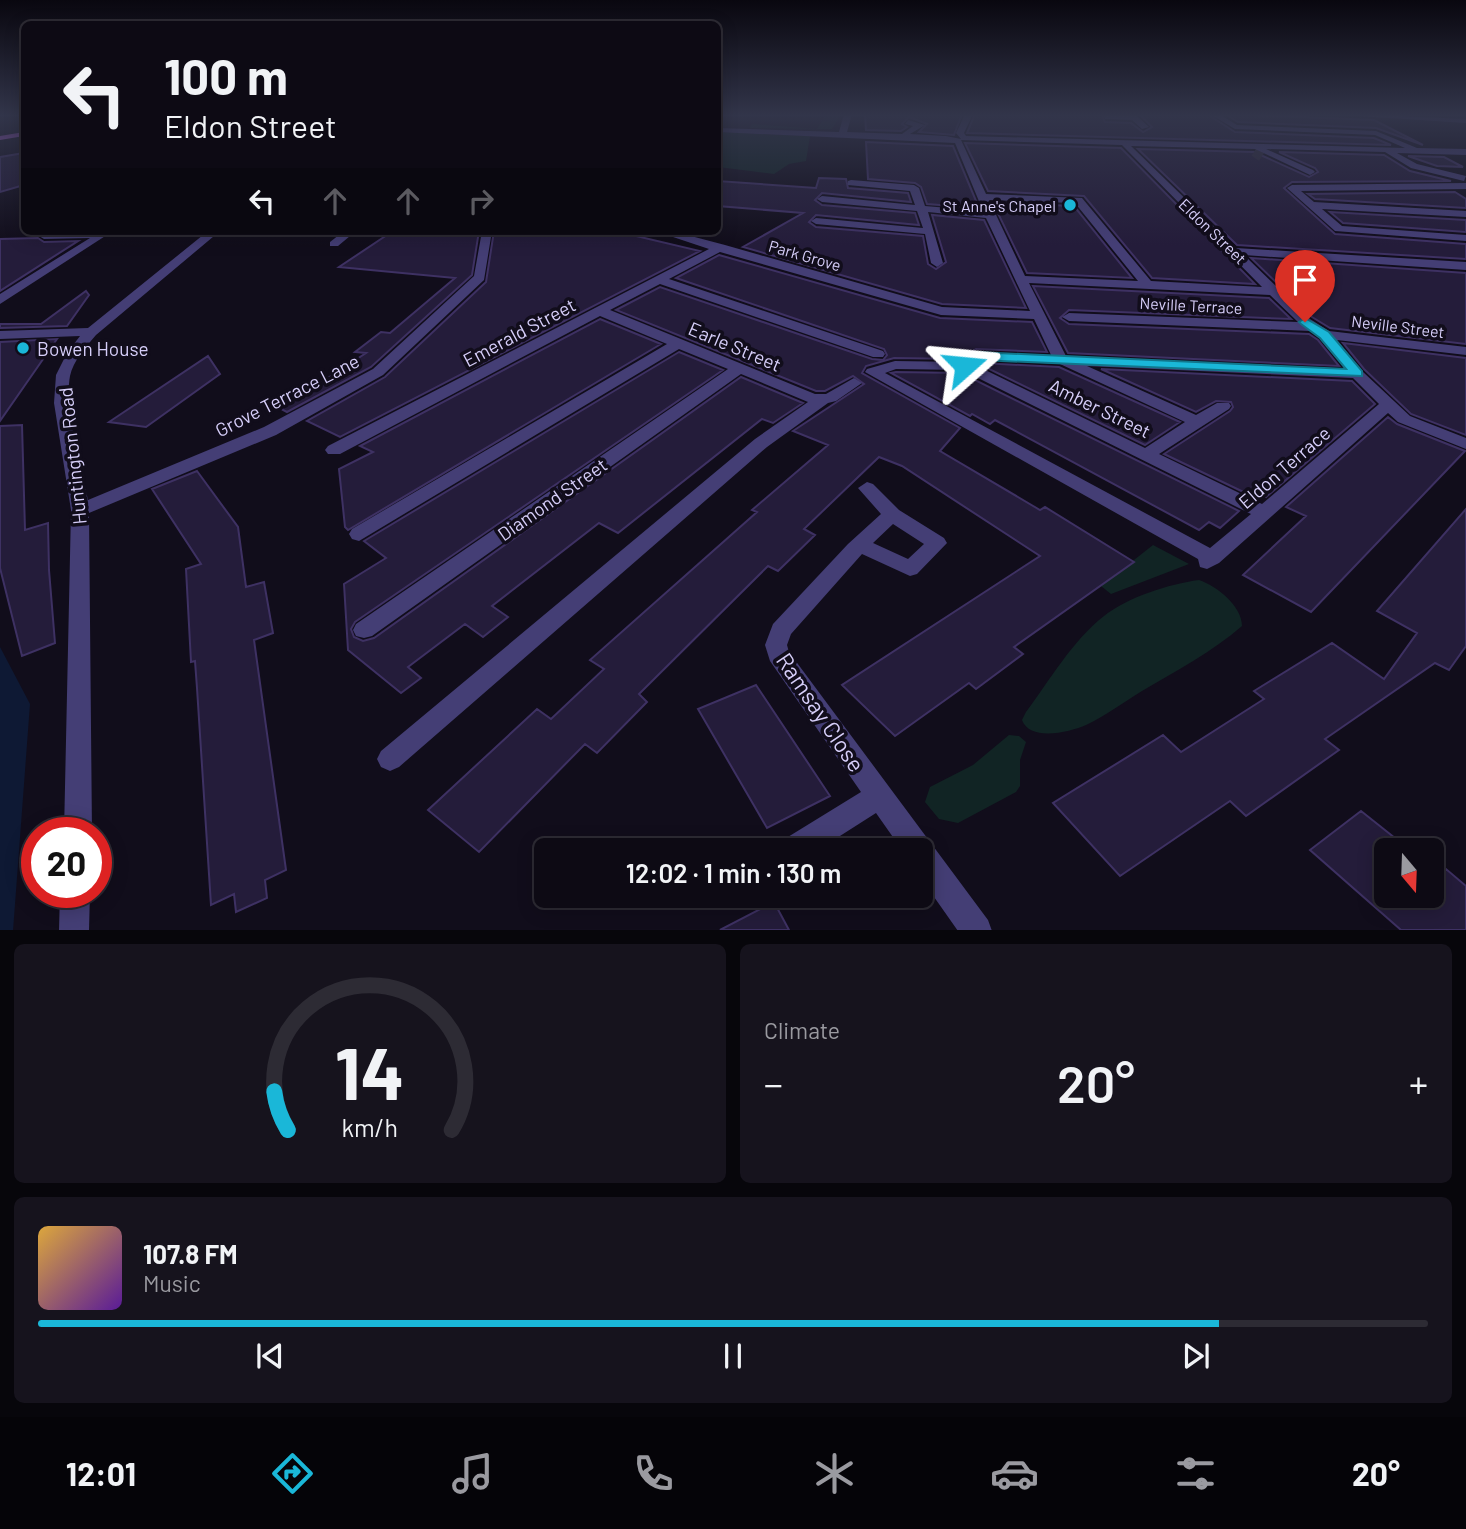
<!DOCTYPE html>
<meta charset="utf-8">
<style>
body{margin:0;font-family:Barlow,sans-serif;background:#16131d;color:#f1f3f6;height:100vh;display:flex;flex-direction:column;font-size:26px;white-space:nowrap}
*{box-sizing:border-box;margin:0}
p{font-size:23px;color:#9a9aa0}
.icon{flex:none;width:38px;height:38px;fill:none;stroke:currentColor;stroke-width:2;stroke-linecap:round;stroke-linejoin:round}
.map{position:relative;height:930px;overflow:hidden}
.details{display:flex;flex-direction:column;gap:14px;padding:14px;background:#07060b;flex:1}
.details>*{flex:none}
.guide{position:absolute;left:21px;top:21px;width:700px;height:214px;border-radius:10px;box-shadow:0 4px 18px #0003,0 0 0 2px #2d2b34;background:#0d0a14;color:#f1f3f6;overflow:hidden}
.needle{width:46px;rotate:161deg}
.fabs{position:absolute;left:1374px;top:838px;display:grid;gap:14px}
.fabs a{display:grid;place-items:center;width:70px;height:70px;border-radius:10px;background:#0d0a14;box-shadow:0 4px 18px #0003,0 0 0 2px #2d2b34;font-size:35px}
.speed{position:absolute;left:21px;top:817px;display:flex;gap:14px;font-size:35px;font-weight:700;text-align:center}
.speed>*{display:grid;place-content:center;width:91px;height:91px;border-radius:50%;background:#0d0a14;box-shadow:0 4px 18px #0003,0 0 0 2px #2d2b34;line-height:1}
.speed .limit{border:10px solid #d22;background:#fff;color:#111}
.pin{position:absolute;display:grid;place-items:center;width:60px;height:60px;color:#fff;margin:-72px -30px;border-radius:50% 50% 50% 0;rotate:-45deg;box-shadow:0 0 7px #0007}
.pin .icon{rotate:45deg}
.me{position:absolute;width:77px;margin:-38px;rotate:72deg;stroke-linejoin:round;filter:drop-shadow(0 0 5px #0008)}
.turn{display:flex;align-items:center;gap:24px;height:147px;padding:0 28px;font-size:32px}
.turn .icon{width:91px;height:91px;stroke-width:2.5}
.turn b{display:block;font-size:49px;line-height:60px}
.lanes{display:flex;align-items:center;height:66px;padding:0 28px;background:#0003;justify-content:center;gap:35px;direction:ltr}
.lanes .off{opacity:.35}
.big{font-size:52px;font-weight:600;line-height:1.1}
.details .card{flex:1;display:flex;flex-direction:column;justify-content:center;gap:10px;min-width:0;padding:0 24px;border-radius:10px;background:#16131d}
.details .dial{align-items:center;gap:0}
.dial svg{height:182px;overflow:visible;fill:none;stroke:#2d2b34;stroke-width:7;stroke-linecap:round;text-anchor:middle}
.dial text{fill:#f1f3f6;stroke:none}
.song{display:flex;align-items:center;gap:21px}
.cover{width:84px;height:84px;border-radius:10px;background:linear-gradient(135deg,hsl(40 70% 55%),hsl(270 70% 35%))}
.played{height:7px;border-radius:4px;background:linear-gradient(90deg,#1ab7d8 85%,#2d2b34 85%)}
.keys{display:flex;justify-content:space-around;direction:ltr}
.heat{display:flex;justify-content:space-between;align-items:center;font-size:38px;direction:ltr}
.details .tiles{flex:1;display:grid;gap:14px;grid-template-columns:1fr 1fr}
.card:last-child{grid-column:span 2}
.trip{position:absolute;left:534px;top:838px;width:399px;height:70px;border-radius:10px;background:#0d0a14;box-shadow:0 4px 18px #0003,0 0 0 2px #2d2b34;font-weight:600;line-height:70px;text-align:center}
.menu{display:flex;height:112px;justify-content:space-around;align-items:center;background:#050408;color:#9a9aa0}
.menu .icon{width:49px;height:49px}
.menu .current{color:#1ab7d8}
.menu b{font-size:32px;color:#f1f3f6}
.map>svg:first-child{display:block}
.green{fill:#112424}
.water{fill:#0e1934}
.building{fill:#241c3a;stroke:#3e3163;stroke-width:2}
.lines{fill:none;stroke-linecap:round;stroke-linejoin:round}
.minor-tunnel{stroke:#2f2a3c;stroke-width:9;stroke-dasharray:9 4.5;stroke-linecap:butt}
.minor{fill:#443e75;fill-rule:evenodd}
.major{fill:#c362ec;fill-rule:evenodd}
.route{fill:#1ab7d8;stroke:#11778c;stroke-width:2}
.poi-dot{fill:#1ab7d8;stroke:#110d1b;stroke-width:2.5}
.labels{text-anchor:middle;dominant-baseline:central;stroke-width:7;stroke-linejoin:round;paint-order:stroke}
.far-poi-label{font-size:16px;fill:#d6cef9;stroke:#110d1b;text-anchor:end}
.far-street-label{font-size:16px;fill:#d6cef9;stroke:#110d1b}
.street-label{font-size:19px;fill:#d6cef9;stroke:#110d1b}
.poi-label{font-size:19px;fill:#d6cef9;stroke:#110d1b;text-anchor:start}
.near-street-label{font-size:23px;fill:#d6cef9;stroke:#110d1b}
</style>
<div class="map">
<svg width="1466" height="931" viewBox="0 0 1466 931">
<rect width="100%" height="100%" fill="#110d1b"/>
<path class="green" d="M 825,114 L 841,114 L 832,129 L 750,128 L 752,124 L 817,129 L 822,121 L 832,121 L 823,120 Z
M 718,132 L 810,136 L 806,161 L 789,164 L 774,174 L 718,167 Z
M 1153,545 L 1189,564 L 1111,594 L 1101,586 Z
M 1199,580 C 1217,586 1242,606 1242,626 C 1212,652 1176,671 1142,691 C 1124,702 1105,716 1086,725 C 1070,732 1030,742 1022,720 L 1026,712 C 1050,680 1072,641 1104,616 C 1128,597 1169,584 1199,580 Z
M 1009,735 L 1019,736 L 1026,742 L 1020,760 L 1020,786 L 1016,792 L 958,823 L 939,819 L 925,802 L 930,787 L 973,765 Z"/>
<path class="water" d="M 0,647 L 30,704 L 13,931 L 0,930 Z"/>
<path class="building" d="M 865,114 L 962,114 L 954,135 L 919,132 L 927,124 L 909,117 L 902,124 L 907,127 L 901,131 L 866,130 Z
M 975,114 L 1101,114 L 1105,122 L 1131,123 L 1143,132 L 1152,127 L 1139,114 L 1207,114 L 1235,132 L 1374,138 L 1391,145 L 967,133 Z
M 1225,114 L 1374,120 L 1423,145 L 1376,128 L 1238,122 Z
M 866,142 L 953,146 L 979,208 L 927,204 L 921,187 L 915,183 L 868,179 Z
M 965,143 L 1121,148 L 1255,284 L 1152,278 L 1084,196 L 988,191 Z
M 1138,149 L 1254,152 L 1309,177 L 1318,172 L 1315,168 L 1279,152 L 1384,155 L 1410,171 L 1451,181 L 1292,182 L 1284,188 L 1335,234 L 1466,244 L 1466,259 L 1237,245 Z
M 24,153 L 24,185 L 0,192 L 0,157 Z
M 1408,156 L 1444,157 L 1463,167 L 1437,166 Z
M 819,178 L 846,179 L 848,188 L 908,193 L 911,202 L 822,193 L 815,200 L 822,205 L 915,213 L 919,225 L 816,215 L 809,222 L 816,227 L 923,236 L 928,264 L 936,269 L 946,262 L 932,215 L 984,220 L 1026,308 L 942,304 L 743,247 L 803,213 L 718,206 L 718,181 L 816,188 Z
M 1455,192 L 1466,199 L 1466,208 L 1315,199 L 1308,194 Z
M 993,203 L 1074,206 L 1132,278 L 1027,273 Z
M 1330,212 L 1466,220 L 1466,232 L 1343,223 Z
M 393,231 L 479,231 L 472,275 L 371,367 L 287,412 L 281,409 L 366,353 L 355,352 L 381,332 L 390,333 L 455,278 L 339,267 Z
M 494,231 L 615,231 L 700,251 L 340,437 L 307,421 L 385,377 L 486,282 Z
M 38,238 L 44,242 L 78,241 L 0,291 L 0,239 Z
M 719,255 L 940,318 L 1032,322 L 1047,352 L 976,349 L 960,359 L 894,358 L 866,366 L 862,373 L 960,428 L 940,451 L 1040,510 L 1045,507 L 1134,562 L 1014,647 L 1023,654 L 976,689 L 969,683 L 895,736 L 842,685 L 1040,556 L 902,466 L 879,457 L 804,529 L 815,535 L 778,571 L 768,566 L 639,694 L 647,702 L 597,753 L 585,744 L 479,852 L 428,810 L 537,709 L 551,719 L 604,669 L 590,660 L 757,512 L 752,510 L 828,445 L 793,431 L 864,384 L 853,376 L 825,391 L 816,391 L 616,310 L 660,287 L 872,359 L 883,360 L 887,355 L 884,349 L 676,278 Z
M 1251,258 L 1466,273 L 1466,344 L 1330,328 L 1312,317 Z
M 1033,286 L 1269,298 L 1291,319 L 1069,310 L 1060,318 L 1069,324 L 1309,334 L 1318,340 L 1339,366 L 1068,353 Z
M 86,291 L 89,295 L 67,326 L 0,328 L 0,324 L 41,324 Z
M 600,319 L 661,344 L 348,530 L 345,527 L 339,469 L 373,452 L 360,446 Z
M 57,339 L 39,365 L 0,421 L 0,342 Z
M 1343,343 L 1466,358 L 1466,435 L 1411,414 L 1364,369 Z
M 679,352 L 723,370 L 355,622 L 351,629 L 354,637 L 363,641 L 374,638 L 741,377 L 803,403 L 773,423 L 762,419 L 618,533 L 599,523 L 492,606 L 508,617 L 483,637 L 465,624 L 408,667 L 421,678 L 401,693 L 348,650 L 344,584 L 386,558 L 364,541 Z
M 208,356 L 220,374 L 146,427 L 109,422 Z
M 981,363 L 1059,367 L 1180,422 L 1145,445 L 979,364 Z
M 1101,369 L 1352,381 L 1375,404 L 1266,497 L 1259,494 L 1254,497 L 1164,454 L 1230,411 L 1233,407 L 1231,402 L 1216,401 L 1196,412 Z
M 896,372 L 961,373 L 1239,511 L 1220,528 L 1209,522 L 1199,530 L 995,420 L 990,424 L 972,414 L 970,416 L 891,373 Z
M 1388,417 L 1397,424 L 1465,451 L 1311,612 L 1243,575 L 1306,516 L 1286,507 Z
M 22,425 L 25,530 L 48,523 L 49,570 L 55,643 L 22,656 L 0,568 L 0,426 Z
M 197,471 L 238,527 L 246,587 L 264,582 L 273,633 L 254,640 L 286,870 L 265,880 L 267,898 L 236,912 L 234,894 L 211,905 L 197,688 L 195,661 L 191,662 L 186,569 L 201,564 L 152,489 Z
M 1466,509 L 1466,646 L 1449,670 L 1435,663 L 1325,739 L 1339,750 L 1246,816 L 1230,801 L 1120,876 L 1053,803 L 1163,735 L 1181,752 L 1264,699 L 1254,691 L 1332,643 L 1384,679 L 1417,633 L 1377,611 Z
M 756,685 L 830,796 L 767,828 L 698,709 Z
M 1361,811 L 1410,850 L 1386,850 L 1386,896 L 1432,896 L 1432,868 L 1440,875 L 1446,869 L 1466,886 L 1466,930 L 1401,930 L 1310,850 Z
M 774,902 L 789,930 L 720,930 Z"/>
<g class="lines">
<path class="minor-tunnel" d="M 1254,152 L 1263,158"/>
<path class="minor" d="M 844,114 L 852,114 L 847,132 L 902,134 L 913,126 L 905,124 L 908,120 L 925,125 L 910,134 L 946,136 L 961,139 L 956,133 L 965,114 L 973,114 L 964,133 L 966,136 L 1405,148 L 1375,135 L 1235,129 L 1210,114 L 1219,114 L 1237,125 L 1376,131 L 1417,148 L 1466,149 L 1466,155 L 1397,153 L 1417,164 L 1466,176 L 1464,181 L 1411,168 L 1385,152 L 1266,149 L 1313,170 L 1315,172 L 1310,175 L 1255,149 L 1131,146 L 1236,248 L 1466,262 L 1466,270 L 1244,255 L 1310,319 L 1329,331 L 1466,347 L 1466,355 L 1337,340 L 1362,371 L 1410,416 L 1466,438 L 1466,449 L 1398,422 L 1388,413 L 1219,563 L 1207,569 L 1200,567 L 1198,559 L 865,372 L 867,369 L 895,361 L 961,362 L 976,352 L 1051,355 L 1034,319 L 941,315 L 720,252 L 669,279 L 883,351 L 885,354 L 883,357 L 873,357 L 660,284 L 610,310 L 815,394 L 826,394 L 854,378 L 862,383 L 836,401 L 828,403 L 767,447 L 399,767 L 390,771 L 381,767 L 377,759 L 381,751 L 755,439 L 808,402 L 741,374 L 372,636 L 364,638 L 356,636 L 353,630 L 356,624 L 728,369 L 679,349 L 359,541 L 352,539 L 349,534 L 352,529 L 667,344 L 600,316 L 340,454 L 328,454 L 325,450 L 328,446 L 709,249 L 655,231 L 672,231 L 725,245 L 942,307 L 1030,311 L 986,218 L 928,212 L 943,263 L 937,267 L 931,263 L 925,234 L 816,224 L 811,221 L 816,218 L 923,228 L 917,211 L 822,202 L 817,199 L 822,196 L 915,205 L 910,191 L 848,185 L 848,181 L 851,180 L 914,185 L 919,188 L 925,206 L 983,211 L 955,143 L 718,132 L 718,128 L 839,132 ZM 961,140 L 1122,145 L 1262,287 L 1151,281 L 1082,198 L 986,194 ZM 989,200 L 1075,203 L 1138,281 L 1025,276 ZM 1029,283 L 1270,295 L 1298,322 L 1069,313 L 1062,317 L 1069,321 L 1310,331 L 1320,338 L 1345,369 L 1066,356 ZM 980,360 L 1060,364 L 1185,422 L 1145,448 L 975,365 ZM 1087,366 L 1353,378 L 1379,404 L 1262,504 L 1159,454 L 1229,409 L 1231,406 L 1229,403 L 1217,403 L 1196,415 ZM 896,369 L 962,370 L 1251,514 L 1210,548 L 885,373 Z
M 1103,114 L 1137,116 L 1149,127 L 1142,129 L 1132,120 L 1105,119 Z
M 1355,114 L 1466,119 L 1466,123 L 1358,116 Z
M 1466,183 L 1466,189 L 1301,191 L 1314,202 L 1466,211 L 1466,217 L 1322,209 L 1342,226 L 1466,235 L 1466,241 L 1335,231 L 1287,188 L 1292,185 Z
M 69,231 L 113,231 L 0,304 L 0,294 L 90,238 L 44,239 L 39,236 L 44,233 Z
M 208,231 L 220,231 L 96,335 C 86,347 73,361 70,376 C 64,408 81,467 88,500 L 264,427 L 373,369 L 474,276 L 482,231 L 492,231 L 484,280 L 383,375 L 276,435 L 89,513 L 92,833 L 64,833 L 71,510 L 54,403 L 56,375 L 67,353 L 80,336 L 0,339 L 0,331 L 88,328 Z
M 344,231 L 356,231 L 338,246 L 330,246 L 330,242 Z
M 867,482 L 873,484 L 899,510 L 944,538 L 947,543 L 917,574 L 910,576 L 862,554 L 791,634 L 787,645 L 789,652 L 988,920 L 992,931 L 958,931 L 920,877 L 920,850 L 902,850 L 876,813 L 818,850 L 779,850 L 783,840 L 861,792 L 770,661 L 765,645 L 773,624 L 848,544 L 881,514 L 858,488 ZM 893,524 L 924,544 L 908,559 L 873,543 Z
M 60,892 L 90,892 L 89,931 L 59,931 Z"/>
<path class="major" d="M 24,132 L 24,136 L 0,140 L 0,136 Z"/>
</g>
<linearGradient id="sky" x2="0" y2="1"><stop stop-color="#09070f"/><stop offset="0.47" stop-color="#32354a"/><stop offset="1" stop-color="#32354a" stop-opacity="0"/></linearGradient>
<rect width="1466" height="245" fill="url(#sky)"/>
<path class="route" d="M 1305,318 L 1329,332 L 1362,371 L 1362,376 L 978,360 L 970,369 L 960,369 L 958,366 L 963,357 L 976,352 L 1346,369 L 1320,338 L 1301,324 L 1299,322 Z"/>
<g class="poi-dot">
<circle cx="1070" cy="205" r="7"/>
<circle cx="23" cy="348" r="7"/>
</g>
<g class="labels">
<g class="far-poi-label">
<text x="1056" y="205">St Anne's Chapel</text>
</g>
<g class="far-street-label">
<text transform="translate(1213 231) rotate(44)">Eldon Street</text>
<text transform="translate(805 255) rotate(16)">Park Grove</text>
<text transform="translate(1191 305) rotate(3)">Neville Terrace</text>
<text transform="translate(1398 326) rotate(7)">Neville Street</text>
</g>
<g class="street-label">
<text transform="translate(519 332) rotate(-28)">Emerald Street</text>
<text transform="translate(735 346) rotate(23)">Earle Street</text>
<text transform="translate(287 395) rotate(-27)">Grove Terrace Lane</text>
<text transform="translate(1100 408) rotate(26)">Amber Street</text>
<text transform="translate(72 456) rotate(-96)">Huntington Road</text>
<text transform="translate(1284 467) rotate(-41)">Eldon Terrace</text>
<text transform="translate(552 499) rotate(-35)">Diamond Street</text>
</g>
<g class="poi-label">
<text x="37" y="348">Bowen House</text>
</g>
<g class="near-street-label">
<text transform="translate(821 712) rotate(56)">Ramsay Close</text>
</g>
</g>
</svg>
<div class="fabs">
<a><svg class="needle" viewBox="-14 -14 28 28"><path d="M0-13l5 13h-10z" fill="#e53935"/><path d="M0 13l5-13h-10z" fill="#9a9aa0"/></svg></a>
</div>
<div class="speed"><div class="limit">20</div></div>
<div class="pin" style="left:1305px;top:322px;background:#d93025"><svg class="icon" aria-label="arrive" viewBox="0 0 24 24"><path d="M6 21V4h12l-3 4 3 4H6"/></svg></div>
<svg class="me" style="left:965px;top:366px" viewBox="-20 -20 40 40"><path d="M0-17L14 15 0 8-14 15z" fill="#1ab7d8" stroke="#fff" stroke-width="4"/></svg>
<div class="trip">12:02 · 1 min · 130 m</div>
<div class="guide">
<div class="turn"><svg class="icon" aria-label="left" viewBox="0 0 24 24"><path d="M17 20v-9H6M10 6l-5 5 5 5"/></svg><div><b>100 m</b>Eldon Street</div></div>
<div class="lanes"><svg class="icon" aria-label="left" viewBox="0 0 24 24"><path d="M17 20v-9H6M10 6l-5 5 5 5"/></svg><svg class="icon off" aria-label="ahead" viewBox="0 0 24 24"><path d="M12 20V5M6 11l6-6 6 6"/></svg><svg class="icon off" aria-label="ahead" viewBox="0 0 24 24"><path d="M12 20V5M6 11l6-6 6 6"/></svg><svg class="icon off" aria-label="right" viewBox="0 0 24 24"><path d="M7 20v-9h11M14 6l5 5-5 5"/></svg></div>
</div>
</div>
<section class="details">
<div class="tiles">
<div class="card dial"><svg viewBox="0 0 100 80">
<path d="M14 69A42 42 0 1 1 86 69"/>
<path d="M14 69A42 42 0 0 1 8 52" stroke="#1ab7d8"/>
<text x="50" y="56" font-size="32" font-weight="700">14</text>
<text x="50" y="72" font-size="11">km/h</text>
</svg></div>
<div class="card"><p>Climate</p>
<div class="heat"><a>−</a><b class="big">20°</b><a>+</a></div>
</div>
<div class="card">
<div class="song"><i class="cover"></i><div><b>107.8 FM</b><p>Music</p></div></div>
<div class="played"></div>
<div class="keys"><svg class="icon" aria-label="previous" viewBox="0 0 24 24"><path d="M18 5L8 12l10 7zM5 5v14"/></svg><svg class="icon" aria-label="pause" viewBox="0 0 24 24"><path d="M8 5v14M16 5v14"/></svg><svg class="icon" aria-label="next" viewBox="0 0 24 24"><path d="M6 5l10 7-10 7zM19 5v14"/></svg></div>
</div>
</div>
</section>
<nav class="menu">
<b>12:01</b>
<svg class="icon current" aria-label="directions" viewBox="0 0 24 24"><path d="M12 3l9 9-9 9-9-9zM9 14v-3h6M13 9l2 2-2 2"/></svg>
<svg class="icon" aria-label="music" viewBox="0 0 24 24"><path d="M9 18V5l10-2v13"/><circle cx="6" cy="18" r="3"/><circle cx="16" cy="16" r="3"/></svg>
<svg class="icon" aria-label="phone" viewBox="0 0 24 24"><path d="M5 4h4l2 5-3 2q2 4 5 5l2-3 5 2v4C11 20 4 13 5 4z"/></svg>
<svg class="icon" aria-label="climate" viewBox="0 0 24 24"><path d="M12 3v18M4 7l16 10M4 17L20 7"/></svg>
<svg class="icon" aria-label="car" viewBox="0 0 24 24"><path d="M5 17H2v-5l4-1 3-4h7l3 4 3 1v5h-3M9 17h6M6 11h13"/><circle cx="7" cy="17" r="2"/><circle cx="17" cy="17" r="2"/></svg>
<svg class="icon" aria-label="filters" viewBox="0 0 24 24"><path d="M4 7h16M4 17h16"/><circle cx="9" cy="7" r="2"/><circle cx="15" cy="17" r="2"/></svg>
<b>20°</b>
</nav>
